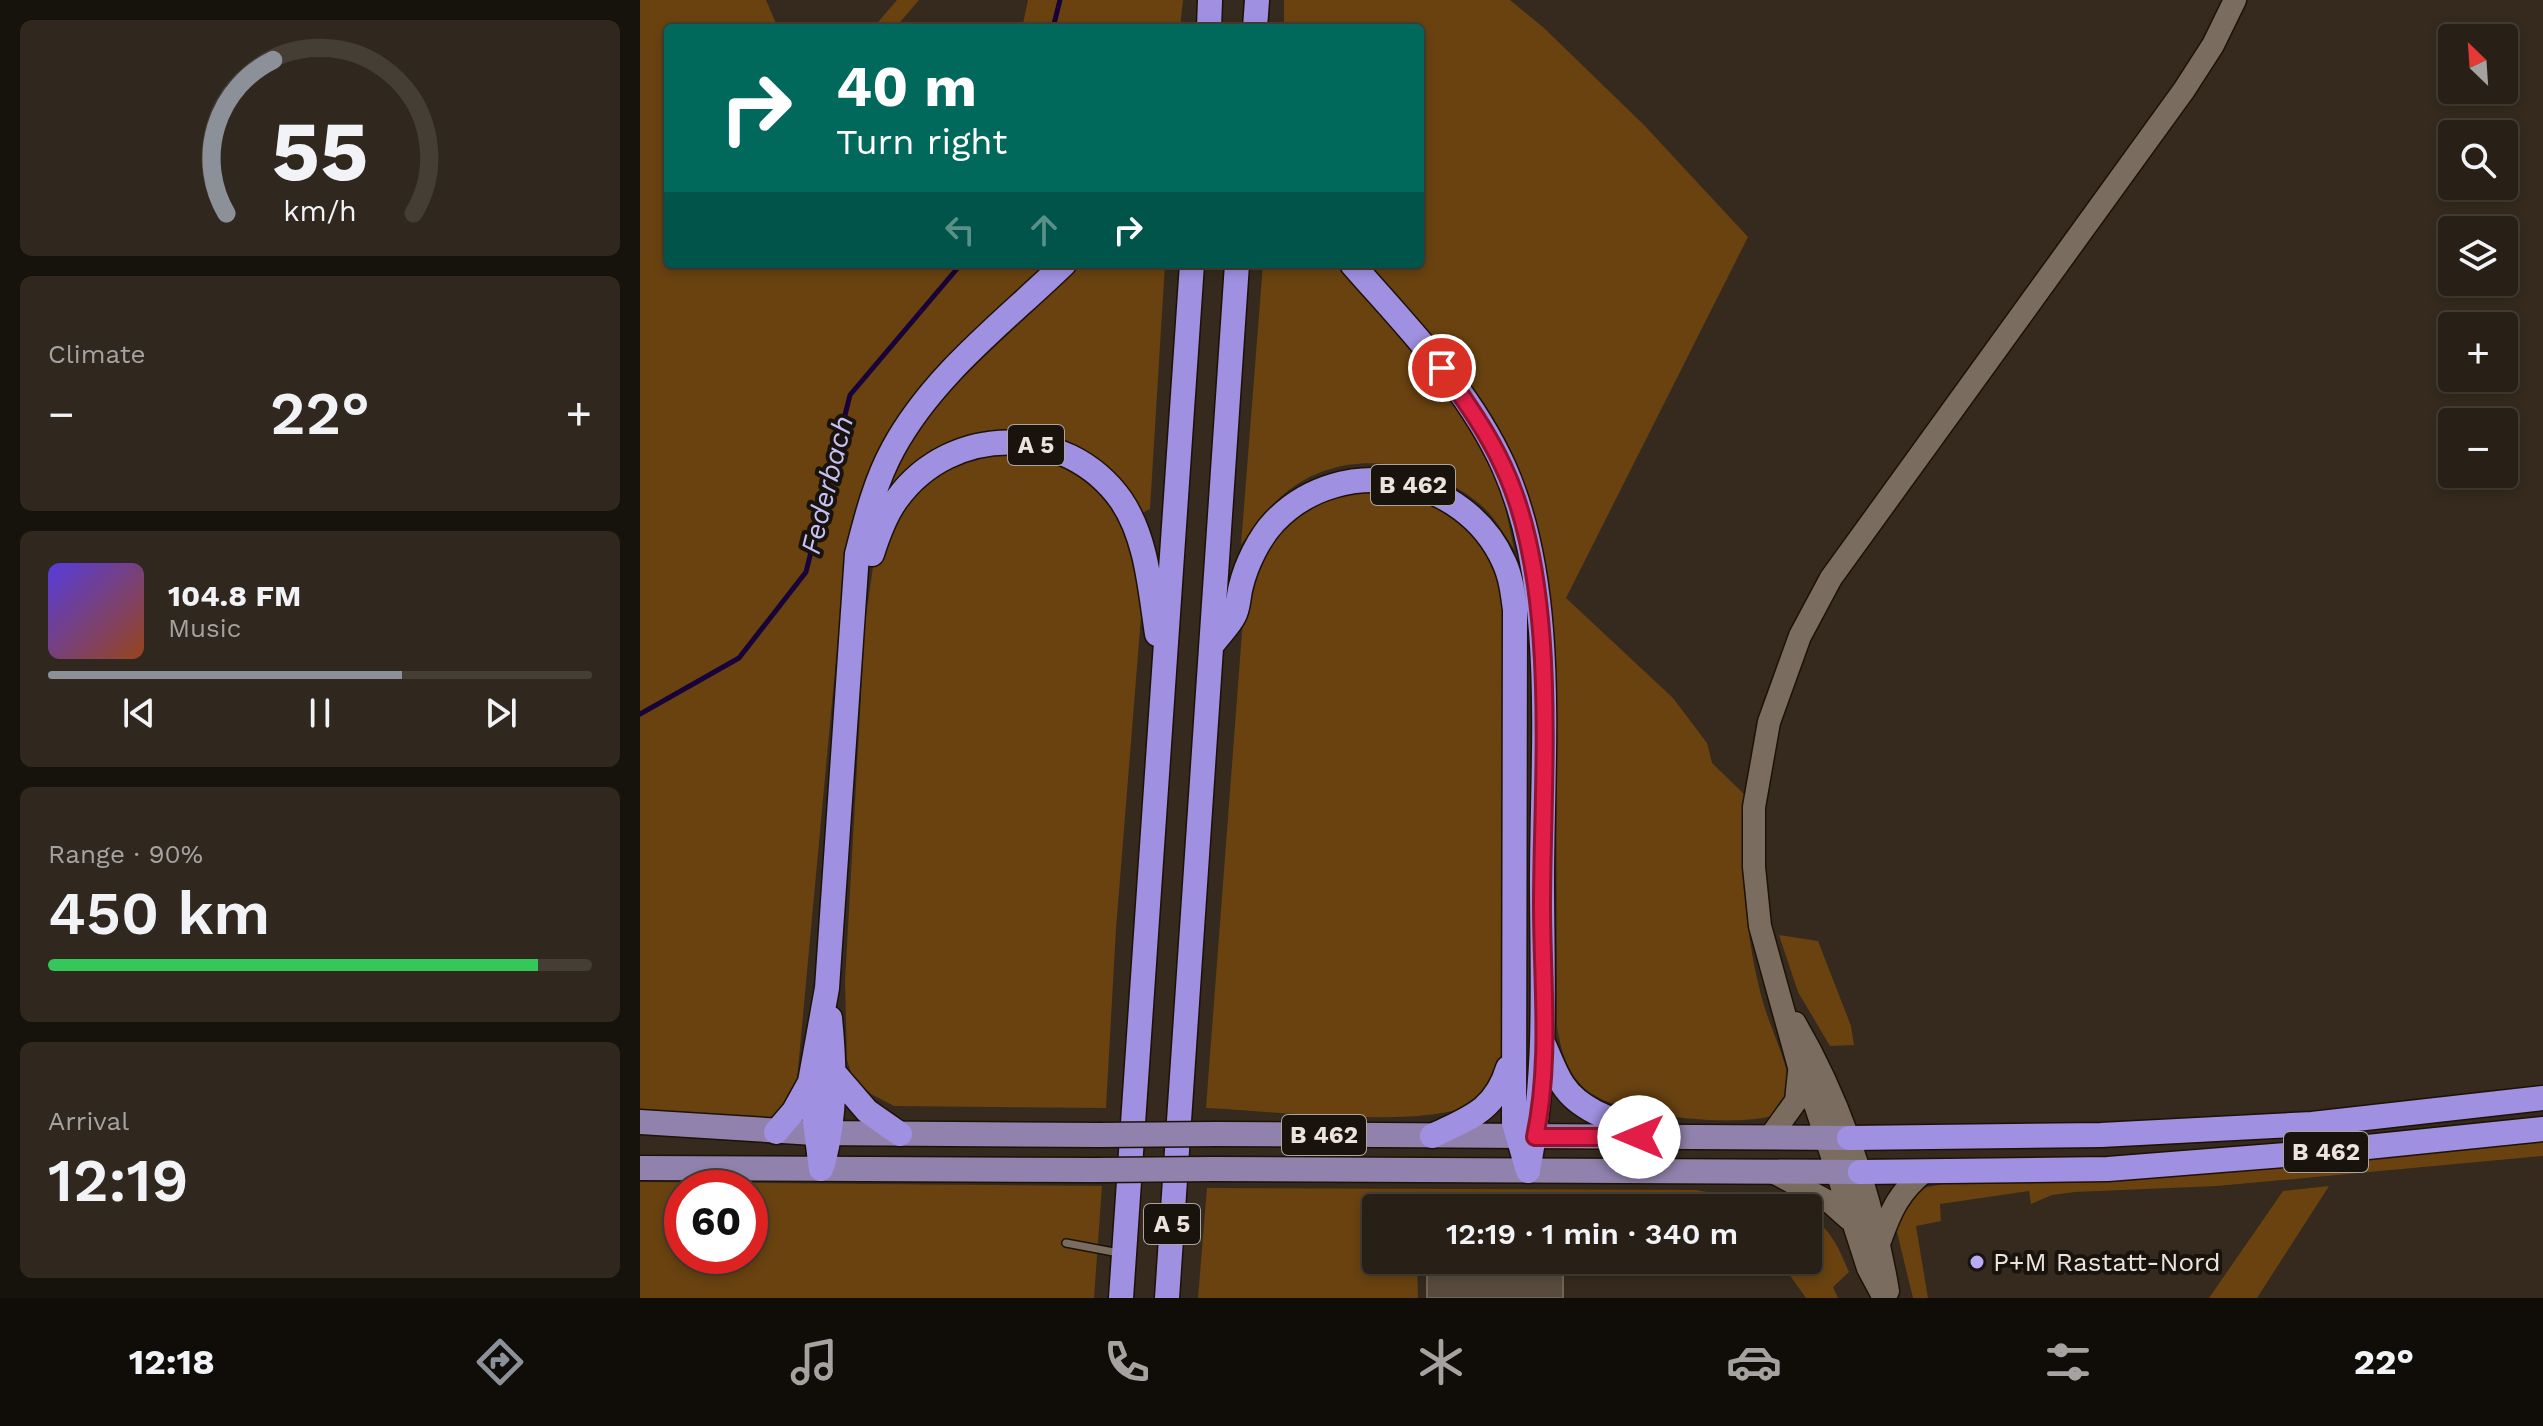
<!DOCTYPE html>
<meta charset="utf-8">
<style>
body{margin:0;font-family:"Work Sans",sans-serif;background:#30281f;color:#f1f3f6;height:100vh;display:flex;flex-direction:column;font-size:30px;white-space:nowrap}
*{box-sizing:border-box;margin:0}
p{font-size:26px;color:#a5a3a1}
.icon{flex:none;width:44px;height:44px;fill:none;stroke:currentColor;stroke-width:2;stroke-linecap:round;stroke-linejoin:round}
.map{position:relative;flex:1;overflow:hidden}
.drawer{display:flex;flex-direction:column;gap:20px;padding:20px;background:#16120c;width:640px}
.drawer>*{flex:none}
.guide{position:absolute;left:24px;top:24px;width:760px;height:244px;border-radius:8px;box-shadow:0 4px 12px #0003,0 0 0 2px #443e35;background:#00695c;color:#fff;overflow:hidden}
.needle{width:52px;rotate:335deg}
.tools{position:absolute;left:1798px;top:24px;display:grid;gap:16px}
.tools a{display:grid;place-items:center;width:80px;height:80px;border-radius:8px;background:#282016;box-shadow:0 4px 12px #0003,0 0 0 2px #443e35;font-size:40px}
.speed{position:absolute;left:24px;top:1170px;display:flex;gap:16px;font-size:40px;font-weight:700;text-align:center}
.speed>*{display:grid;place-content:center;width:104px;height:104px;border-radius:50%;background:#282016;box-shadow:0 4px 12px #0003,0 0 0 2px #443e35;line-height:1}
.speed .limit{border:12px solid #d22;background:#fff;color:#111}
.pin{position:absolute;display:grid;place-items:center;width:68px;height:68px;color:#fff;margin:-34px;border:4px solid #fff;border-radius:50%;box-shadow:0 2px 8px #0007}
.me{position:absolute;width:88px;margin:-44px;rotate:270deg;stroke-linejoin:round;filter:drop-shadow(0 0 6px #0008)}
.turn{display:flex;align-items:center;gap:28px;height:168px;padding:0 40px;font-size:36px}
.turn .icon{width:104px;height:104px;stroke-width:2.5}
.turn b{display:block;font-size:56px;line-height:68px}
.lanes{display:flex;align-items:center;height:76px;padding:0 40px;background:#0003;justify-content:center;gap:40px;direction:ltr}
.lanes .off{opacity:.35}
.big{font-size:60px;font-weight:600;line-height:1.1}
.drawer .card{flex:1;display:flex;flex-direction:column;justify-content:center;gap:12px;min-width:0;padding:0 28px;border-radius:12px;background:#30281f}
.drawer .dial{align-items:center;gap:0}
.dial svg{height:208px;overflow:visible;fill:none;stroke:#443e35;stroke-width:7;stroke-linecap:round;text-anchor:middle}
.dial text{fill:#f1f3f6;stroke:none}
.song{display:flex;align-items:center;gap:24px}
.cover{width:96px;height:96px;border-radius:12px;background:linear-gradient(135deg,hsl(250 70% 55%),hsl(20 70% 35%))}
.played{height:8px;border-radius:4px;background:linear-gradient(90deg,#8c9099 65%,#443e35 65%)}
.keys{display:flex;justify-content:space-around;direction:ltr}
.heat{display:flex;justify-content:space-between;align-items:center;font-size:44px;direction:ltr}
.charge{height:12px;border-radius:6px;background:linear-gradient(90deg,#34c759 90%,#443e35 0)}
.trip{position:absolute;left:722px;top:1194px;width:460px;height:80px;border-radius:8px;background:#282016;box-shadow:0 4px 12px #0003,0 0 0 2px #443e35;font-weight:600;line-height:80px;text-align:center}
.dock{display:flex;height:128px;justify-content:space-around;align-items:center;background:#100d09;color:#a5a3a1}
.dock .icon{width:56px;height:56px}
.dock .active{color:#8c9099}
.dock b{font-size:36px;color:#f1f3f6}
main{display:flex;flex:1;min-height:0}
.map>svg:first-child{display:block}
.green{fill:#694210;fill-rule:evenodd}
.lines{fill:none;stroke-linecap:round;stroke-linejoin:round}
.stream{stroke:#17023a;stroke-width:5}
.building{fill:#584b3e;stroke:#726557;stroke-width:2}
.lane-casing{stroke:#1d1207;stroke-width:10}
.secondary-casing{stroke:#1d1207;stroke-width:25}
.primary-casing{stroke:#1d1207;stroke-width:27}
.highway-casing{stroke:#1d1207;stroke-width:27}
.lane{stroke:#7a6d5f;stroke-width:7}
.secondary{stroke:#7a6d5f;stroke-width:22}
.primary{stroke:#9182ad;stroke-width:24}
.highway{stroke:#a090e1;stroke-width:24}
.primary-bridge-casing{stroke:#1d1207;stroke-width:27;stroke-linecap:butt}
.primary-bridge{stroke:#9182ad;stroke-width:24}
.route-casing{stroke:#92132f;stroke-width:20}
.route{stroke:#e11d48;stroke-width:14}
.poi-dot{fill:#b9abf7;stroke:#19130e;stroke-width:3}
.labels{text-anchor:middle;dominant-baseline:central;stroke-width:8;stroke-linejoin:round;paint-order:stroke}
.shield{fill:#19130e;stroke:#ada59e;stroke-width:2}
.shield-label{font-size:24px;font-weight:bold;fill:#ece4dc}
.poi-label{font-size:26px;fill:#ece4dc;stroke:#19130e;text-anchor:start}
.water-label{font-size:28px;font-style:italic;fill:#c9c0f7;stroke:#19130e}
</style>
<main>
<section class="drawer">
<div class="card dial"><svg viewBox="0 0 100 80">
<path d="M14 69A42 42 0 1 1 86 69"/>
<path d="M14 69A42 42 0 0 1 32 10" stroke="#8c9099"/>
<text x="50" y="56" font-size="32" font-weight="700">55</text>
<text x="50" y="72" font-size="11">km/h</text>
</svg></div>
<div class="card"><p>Climate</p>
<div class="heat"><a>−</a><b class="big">22°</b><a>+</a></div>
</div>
<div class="card">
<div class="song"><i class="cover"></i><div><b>104.8 FM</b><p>Music</p></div></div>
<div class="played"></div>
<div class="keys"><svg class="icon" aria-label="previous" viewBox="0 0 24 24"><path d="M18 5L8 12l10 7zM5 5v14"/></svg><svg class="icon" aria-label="pause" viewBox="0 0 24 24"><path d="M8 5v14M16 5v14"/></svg><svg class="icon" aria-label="next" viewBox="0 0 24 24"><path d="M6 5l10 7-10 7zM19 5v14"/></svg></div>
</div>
<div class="card"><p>Range · 90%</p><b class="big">450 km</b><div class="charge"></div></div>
<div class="card"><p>Arrival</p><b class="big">12:19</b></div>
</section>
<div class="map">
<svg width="1903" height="1298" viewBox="0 0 1903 1298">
<rect width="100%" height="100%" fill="#352a1d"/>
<path class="green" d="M 0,0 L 126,0 L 138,28 L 28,28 L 28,264 L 407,264 L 300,368 L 206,551 L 157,1080 C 153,1103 142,1115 120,1121 L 0,1117 Z
M 257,0 L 279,0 L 255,28 L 233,28 Z
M 388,0 L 543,0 L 540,28 L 382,28 Z
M 644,0 L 870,0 L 904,28 L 1004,125 L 1108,237 L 926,598 L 1033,698 L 1067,743 L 1072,763 L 1105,795 C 1101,861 1104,927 1120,991 C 1128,1025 1146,1056 1151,1091 L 1132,1116 C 1092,1127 984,1117 949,1092 C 928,1076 921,1051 917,1027 L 916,681 L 907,598 L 875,470 L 722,264 L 780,264 L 780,28 L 644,28 Z
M 436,264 L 525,264 L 510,509 L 500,514 C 493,502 486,487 476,477 C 434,433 344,417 293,453 C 275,465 259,485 244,501 C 252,475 261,450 276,427 C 311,372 387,310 436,264 Z
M 623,264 L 700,264 C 754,326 818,389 852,466 C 863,492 868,521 874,549 C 864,534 854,516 841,505 C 788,460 706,446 649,490 C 629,505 615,525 601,545 Z
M 341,452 C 358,453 379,451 397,455 C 467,470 492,529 503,592 L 476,929 L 466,1108 L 254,1106 L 231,1094 L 212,1076 L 207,1060 L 205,981 L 225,623 L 234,560 L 256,511 L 290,476 Z
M 735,486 C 756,492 783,495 802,505 C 845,527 860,576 868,620 L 864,1014 C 862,1041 864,1081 839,1100 C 798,1132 623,1110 566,1108 L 604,606 C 617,566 632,518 675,501 C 693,494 716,491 735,486 Z
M 1139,935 L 1178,941 L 1211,1026 L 1214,1045 L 1190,1046 L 1158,992 Z
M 1903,1141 L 1903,1156 L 1577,1186 L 1435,1192 L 1412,1195 L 1391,1204 L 1389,1191 L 1300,1204 L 1301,1221 L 1276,1226 L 1288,1298 L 1273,1298 L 1256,1228 L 1257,1212 L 1283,1188 L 1308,1183 L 1466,1179 Z
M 0,1182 L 462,1186 L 454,1298 L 0,1298 ZM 42,1188 L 110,1188 L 110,1256 L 42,1256 Z
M 1689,1186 L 1617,1298 L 1569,1298 L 1643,1191 Z
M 567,1188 L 1056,1190 L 1154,1208 L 736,1208 L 736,1260 L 783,1260 L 777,1264 L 778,1298 L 558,1298 Z
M 1168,1215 C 1191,1228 1199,1249 1209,1272 L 1193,1287 L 1198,1298 L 1166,1298 L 1139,1260 L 1168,1260 Z"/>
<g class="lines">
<path class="stream" d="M 413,28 L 420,0
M 0,714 L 99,658 L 166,572 L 210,395 L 321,264"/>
</g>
<path class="building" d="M 923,1271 L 923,1298 L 787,1298 L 787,1275 Z"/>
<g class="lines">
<g class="lane-casing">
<path id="lane" d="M 426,1243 L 479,1253"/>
</g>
<g class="secondary-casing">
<path id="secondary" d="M 1155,1023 C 1203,1105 1232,1198 1248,1291
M 1130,1137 L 1156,1101 L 1159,1072
M 1133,1172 L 1191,1203 L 1209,1219
M 1240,1241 C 1251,1210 1259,1192 1285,1171
M 1244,1298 L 1228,1268 L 1176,1107 L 1159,1067 L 1120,926 L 1114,867 L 1114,807 L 1129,722 L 1160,636 L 1191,578 L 1544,90 L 1573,45 L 1595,0"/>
</g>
<g class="primary-casing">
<path id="primary" d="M 0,1122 L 174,1133 L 459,1135
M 576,1134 L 1209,1138
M 0,1168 L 457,1170
M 574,1169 L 1220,1172"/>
</g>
<g class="highway-casing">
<path id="highway" d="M 569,28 L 570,0
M 615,28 L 617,0
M 712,264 C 767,327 829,389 864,467 C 918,588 902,749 902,880 C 902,976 908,1074 888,1169
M 232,554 C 238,535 245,515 257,499 C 312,423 427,424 481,500 C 507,538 510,589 517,634
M 572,645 C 579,635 589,626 594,616 C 599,607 598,596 601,586 C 606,565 619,538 634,522 C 701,451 825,474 864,562 C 871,577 873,594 875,610 L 874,1123 L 888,1171
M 904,1045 C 910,1058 915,1073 923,1085 C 943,1116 989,1124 1021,1137
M 196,1075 L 227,1111 L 260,1134
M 136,1132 L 154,1111 L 170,1082
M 792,1136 C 829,1118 855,1111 868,1068
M 1209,1138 L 1461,1135 L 1672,1124 L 1903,1098
M 183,1164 C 196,1114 195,1069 190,1018
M 181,1169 L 170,1082 L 187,988 L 217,554 C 226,519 235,482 253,449 C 293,375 364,322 424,264
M 1220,1172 L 1468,1169 L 1669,1153 L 1903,1129
M 481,1298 L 552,264
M 527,1298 L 597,264"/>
</g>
<use href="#lane" class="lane"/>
<use href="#secondary" class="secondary"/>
<use href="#primary" class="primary"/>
<use href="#highway" class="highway"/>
<g class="primary-bridge-casing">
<path id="primary-bridge" d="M 459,1135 L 576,1134
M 457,1170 L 574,1169"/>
</g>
<use href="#primary-bridge" class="primary-bridge"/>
</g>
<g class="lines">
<g class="route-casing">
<path id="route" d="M 802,368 C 824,399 847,431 863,466 C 920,586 902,775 902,906 C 902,981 911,1063 895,1137 L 999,1137"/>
</g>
<use href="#route" class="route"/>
</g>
<circle class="poi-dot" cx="1337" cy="1262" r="8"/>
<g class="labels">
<g class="shield">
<rect x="368" y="425" width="56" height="40" rx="6"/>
<rect x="731" y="465" width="84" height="40" rx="6"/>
<rect x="642" y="1115" width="84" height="40" rx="6"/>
<rect x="1644" y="1132" width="84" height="40" rx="6"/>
<rect x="504" y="1204" width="56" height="40" rx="6"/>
</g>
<g class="shield-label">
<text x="396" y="445">A 5</text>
<text x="773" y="485">B 462</text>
<text x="684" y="1135">B 462</text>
<text x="1686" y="1152">B 462</text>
<text x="532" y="1224">A 5</text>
</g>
<g class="poi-label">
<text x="1353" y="1262">P+M Rastatt-Nord</text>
</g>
<g class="water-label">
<text transform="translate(187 485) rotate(-76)">Federbach</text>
</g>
</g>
</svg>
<div class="tools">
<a><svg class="needle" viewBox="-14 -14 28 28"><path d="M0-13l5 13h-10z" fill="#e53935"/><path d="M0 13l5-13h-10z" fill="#a5a3a1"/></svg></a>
<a><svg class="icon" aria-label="search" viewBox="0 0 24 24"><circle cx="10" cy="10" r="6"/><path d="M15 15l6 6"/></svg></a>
<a><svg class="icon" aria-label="layers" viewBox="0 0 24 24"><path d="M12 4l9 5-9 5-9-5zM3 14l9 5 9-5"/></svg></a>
<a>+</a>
<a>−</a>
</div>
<div class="speed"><div class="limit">60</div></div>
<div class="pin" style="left:802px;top:368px;background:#d93025"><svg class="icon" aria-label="arrive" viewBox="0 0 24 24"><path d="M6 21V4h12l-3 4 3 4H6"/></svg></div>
<svg class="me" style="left:999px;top:1137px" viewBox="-20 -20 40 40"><circle r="19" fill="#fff"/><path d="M0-13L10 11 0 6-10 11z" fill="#e11d48"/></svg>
<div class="trip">12:19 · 1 min · 340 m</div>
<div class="guide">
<div class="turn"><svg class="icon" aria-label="right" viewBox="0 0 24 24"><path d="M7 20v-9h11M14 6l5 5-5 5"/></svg><div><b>40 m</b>Turn right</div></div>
<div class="lanes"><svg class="icon off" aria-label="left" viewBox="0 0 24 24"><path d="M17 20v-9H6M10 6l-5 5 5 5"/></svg><svg class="icon off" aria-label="ahead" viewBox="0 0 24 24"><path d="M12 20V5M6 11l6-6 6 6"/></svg><svg class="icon" aria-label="right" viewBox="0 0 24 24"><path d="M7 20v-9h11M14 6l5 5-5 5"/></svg></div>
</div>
</div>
</main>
<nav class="dock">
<b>12:18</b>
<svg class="icon active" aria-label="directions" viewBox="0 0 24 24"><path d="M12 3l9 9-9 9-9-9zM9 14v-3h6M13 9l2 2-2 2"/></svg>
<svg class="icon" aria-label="music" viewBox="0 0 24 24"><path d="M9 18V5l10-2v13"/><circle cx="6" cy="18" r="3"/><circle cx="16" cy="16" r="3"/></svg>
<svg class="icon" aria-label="phone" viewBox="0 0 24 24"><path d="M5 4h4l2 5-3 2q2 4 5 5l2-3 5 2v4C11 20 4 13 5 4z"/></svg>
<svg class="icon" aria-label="climate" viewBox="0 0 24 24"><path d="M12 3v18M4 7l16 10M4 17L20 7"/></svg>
<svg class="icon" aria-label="car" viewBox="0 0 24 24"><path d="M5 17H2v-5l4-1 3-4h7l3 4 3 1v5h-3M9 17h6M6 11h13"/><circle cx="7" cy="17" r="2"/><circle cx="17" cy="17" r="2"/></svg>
<svg class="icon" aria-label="filters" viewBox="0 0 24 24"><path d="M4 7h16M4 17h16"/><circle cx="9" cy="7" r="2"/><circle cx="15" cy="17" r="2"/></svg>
<b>22°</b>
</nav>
